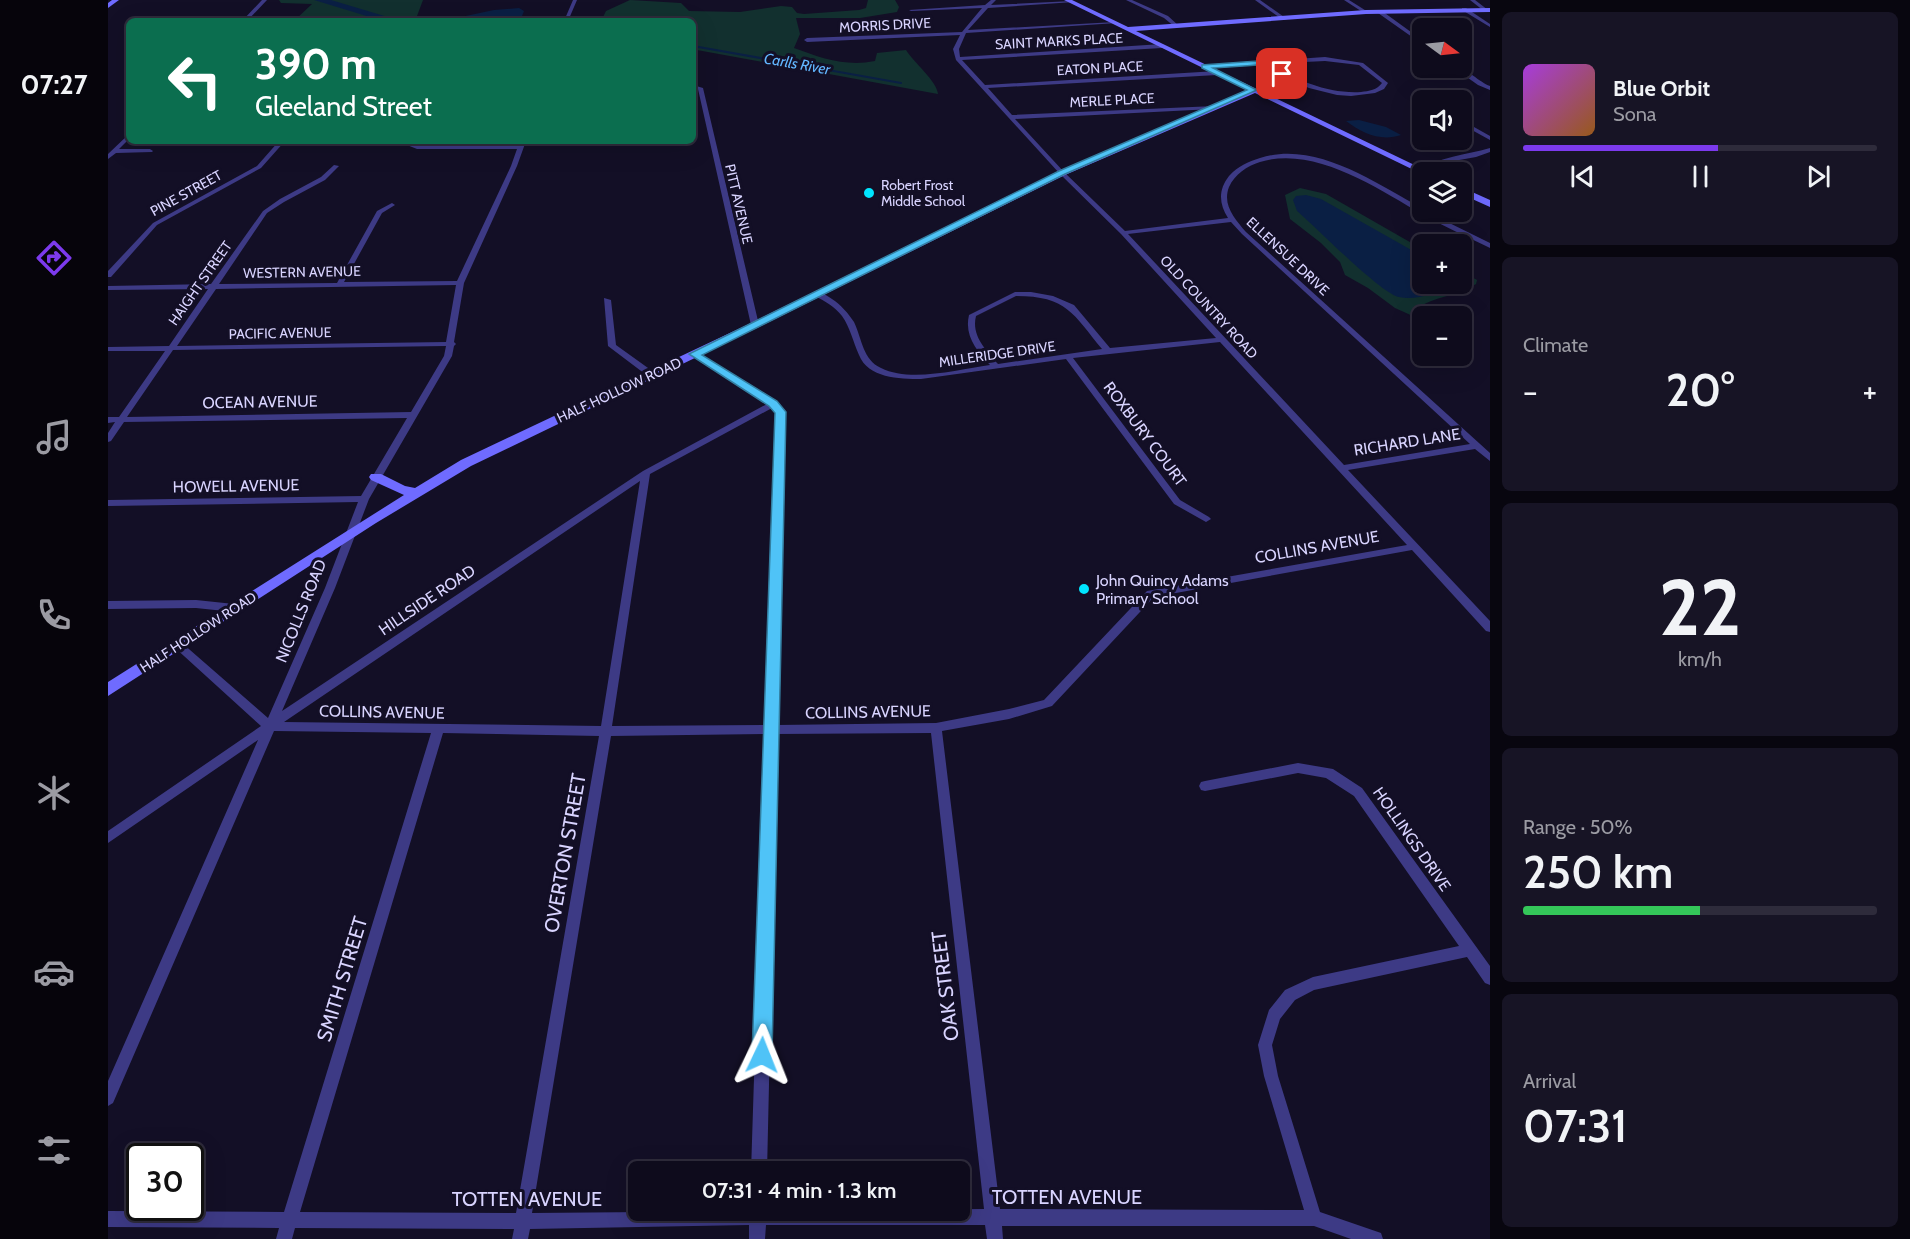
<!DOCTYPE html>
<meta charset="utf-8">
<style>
body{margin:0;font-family:Cabin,sans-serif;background:#171425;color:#f1f3f6;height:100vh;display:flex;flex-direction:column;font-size:22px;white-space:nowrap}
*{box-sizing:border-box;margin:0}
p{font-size:20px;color:#9b9ba3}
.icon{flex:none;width:33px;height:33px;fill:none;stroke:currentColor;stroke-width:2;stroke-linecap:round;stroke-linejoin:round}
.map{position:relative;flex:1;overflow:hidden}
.panel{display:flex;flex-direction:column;gap:12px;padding:12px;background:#08060f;width:420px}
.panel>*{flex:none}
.banner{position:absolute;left:18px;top:18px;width:570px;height:126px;border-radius:9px;box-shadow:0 6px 24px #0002,0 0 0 2px #2e2b3b;background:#0b6e4f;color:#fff;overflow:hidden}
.needle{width:39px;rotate:105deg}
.buttons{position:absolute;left:1304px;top:18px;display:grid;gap:12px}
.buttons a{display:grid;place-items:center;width:60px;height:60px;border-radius:9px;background:#0e0b1c;box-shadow:0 6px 24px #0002,0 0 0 2px #2e2b3b;font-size:30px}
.speed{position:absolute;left:18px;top:1143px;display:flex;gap:12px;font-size:30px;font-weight:700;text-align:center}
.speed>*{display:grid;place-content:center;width:78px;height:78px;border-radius:50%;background:#0e0b1c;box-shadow:0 6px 24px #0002,0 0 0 2px #2e2b3b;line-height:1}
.speed .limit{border:3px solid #111;border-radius:9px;background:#fff;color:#111}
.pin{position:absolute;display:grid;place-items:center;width:51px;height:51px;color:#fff;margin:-26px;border-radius:12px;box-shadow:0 3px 9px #0006}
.me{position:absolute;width:66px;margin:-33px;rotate:2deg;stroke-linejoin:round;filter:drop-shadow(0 0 4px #0008)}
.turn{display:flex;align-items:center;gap:21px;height:126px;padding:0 30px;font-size:27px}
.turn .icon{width:78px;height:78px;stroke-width:2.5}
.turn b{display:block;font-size:42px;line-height:51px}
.big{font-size:45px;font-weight:600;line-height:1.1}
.panel .widget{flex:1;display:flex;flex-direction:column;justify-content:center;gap:9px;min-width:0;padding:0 21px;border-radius:9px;background:#171425}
.panel .dial{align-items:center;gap:0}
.dial b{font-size:78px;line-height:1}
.song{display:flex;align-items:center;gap:18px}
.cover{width:72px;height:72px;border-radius:9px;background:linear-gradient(135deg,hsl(280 70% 55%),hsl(30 70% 35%))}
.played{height:6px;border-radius:3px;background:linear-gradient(90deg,#7c3aed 55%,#2e2b3b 55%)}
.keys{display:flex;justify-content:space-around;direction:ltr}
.heat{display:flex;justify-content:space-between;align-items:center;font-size:33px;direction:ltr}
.charge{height:9px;border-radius:4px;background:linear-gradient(90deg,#34c759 50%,#2e2b3b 0)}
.trip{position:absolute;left:520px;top:1161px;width:342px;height:60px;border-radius:9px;background:#0e0b1c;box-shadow:0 6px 24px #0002,0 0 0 2px #2e2b3b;font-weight:600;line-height:60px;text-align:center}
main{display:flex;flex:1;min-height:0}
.tabs{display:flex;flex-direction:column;width:108px;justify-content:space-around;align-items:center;background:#06040b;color:#9b9ba3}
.tabs .icon{width:42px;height:42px}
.tabs .current{color:#7c3aed}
.tabs b{font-size:27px;color:#f1f3f6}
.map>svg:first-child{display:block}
.green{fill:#12302f}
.water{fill:#0a1f44}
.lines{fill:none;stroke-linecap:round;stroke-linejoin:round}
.stream{stroke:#0a1f44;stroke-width:2}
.river{fill:#0a1f44;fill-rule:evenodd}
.street{fill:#3d3a85;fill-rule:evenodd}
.secondary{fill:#6f6bff;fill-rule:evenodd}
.route{fill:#4fc3f7;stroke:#337fa1;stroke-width:1.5}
.poi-dot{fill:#00e5ff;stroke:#130f26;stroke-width:2}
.labels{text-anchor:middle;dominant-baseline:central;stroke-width:6;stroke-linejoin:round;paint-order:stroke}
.far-street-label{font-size:14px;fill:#d9d4ff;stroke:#130f26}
.far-poi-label{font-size:14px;fill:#d9d4ff;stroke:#130f26;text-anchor:start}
.far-water-label{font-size:15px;font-style:italic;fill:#62b6ff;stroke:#130f26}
.street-label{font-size:16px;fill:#d9d4ff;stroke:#130f26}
.poi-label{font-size:16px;fill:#d9d4ff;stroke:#130f26;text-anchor:start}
.near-street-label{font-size:20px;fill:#d9d4ff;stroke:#130f26}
</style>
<main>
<nav class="tabs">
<b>07:27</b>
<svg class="icon current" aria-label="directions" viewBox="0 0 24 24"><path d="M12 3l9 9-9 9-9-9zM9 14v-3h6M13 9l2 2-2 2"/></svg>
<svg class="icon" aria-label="music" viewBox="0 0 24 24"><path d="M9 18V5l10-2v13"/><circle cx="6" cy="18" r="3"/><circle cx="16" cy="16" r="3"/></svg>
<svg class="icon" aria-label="phone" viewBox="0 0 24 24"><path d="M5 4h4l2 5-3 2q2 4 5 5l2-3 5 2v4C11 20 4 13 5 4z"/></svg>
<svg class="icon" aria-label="climate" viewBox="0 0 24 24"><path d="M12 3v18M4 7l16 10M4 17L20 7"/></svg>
<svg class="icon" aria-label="car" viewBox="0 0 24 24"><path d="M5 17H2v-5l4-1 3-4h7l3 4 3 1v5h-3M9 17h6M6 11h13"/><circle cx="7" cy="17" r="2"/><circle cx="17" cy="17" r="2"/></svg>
<svg class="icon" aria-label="filters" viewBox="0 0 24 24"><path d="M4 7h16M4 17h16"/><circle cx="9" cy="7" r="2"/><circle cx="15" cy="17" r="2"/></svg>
</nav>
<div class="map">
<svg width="1382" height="1239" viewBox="0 0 1382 1239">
<rect width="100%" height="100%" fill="#130f26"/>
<path class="green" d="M 171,0 L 315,0 L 309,16 L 313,20 L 340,18 L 311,21 L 275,16 L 268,21 L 186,21 L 204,4 L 173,3 Z
M 522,0 L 573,3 L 581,11 L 632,12 L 673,6 L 684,7 L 689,13 L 696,14 L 751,10 L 758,8 L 760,0 L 787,0 L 791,7 L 789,12 L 752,18 L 688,18 L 692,34 L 686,48 C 713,58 738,67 767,61 L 769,53 L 798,50 C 806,63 829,81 830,94 L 589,50 L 585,52 L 585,21 L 493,21 L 498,11 Z
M 1192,188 L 1218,194 L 1314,249 L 1314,284 L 1353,284 L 1353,271 L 1369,280 L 1368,284 C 1349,297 1319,297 1305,312 L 1307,317 L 1287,308 L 1260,288 L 1237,275 L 1232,262 L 1213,243 L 1182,219 L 1177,195 Z"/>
<path class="water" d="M 411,8 L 416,11 L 412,21 L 334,21 L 386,10 Z
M 1251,120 L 1278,127 L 1293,135 C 1273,142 1254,133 1238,121 Z
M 1198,195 L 1213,199 L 1314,256 L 1314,284 L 1348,284 C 1333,292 1308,301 1291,297 C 1272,293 1208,227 1189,211 L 1185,200 L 1188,196 Z"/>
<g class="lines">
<path class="stream" d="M 585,46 L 793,83"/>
<path class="river" d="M 206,0 L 223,0 L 293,21 L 275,21 Z"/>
<path class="street" d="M 154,0 L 159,0 L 139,21 L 134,21 Z
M 465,0 L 469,0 L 460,21 L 456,21 Z
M 883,0 L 888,0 L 883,5 L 964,1 L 966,2 L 880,8 L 860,30 L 1007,22 L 1009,23 L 858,33 L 851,49 L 852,57 L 1054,44 L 1057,46 L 1054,48 L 854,60 L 877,85 L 1109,71 L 1112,73 L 1109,75 L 880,88 L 904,115 L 1107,106 L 1108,107 L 1105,109 L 907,119 L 956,172 L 1017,231 L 1120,218 C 1111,204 1110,190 1121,176 C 1130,166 1140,162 1152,158 C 1208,140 1267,183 1314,208 L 1314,212 L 1319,212 L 1382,243 L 1382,248 L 1380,247 C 1358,236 1335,226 1314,214 C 1269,188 1206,145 1152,162 C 1139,166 1127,174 1121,187 C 1114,205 1127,219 1138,232 L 1382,453 L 1382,461 L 1367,449 L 1240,470 L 1382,621 L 1382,632 L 1378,631 L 1304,550 L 1046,597 L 944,706 L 901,719 L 834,731 L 892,1209 L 1196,1210 L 1156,1076 L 1150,1045 L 1161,1010 L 1177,990 L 1205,977 L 1351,946 L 1246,796 L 1218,778 L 1190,773 L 1097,791 L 1093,790 L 1091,786 L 1093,782 L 1097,781 L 1190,763 L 1225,769 L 1254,788 L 1382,966 L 1382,985 L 1377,983 L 1359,957 L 1206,990 L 1187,1000 L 1172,1019 L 1164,1045 L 1170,1076 L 1212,1212 L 1273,1233 L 1275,1239 L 1243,1239 L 1206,1226 L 894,1226 L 895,1239 L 879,1239 L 877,1225 L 658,1225 L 657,1239 L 641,1239 L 641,1225 L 422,1229 L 420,1239 L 404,1239 L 406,1229 L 187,1228 L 184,1239 L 168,1239 L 171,1228 L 0,1227 L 0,1211 L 176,1212 L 323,733 L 166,731 L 5,1103 L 0,1106 L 0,1081 L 150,740 L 0,843 L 0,831 L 153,726 L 65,646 L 66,643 L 74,643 L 160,718 L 217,588 L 250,502 L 0,506 L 0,500 L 253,496 L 299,418 L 16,422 L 3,441 L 0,442 L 0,433 L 7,422 L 0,423 L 0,417 L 11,417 L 57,351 L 0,351 L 0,347 L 61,346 L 100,289 L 0,290 L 0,286 L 103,284 L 155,211 L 172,199 L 213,177 L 226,165 L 231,166 L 217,180 L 176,202 L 159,213 L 111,284 L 229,283 L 269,211 L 284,203 L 287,205 L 274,213 L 236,282 L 349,281 L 403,166 L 409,149 L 309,149 L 289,141 L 298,141 L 310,145 L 410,145 L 412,141 L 418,141 L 409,166 L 356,283 L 346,342 L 348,344 L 346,346 L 344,356 L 261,499 L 227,588 L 174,711 L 535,471 L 659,404 L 584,356 L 584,352 L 587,352 L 668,402 L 676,413 L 669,725 L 828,723 L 901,709 L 936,700 L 1039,591 L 1299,545 L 1112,342 L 965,358 L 1072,500 L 1101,517 L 1103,519 L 1098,522 L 1066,504 L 958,359 L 813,379 C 791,379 760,378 751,355 C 745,342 742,327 734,316 C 727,307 717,301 707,296 L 707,292 C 714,292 718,295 724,299 C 733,305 740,313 746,322 C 754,339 755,360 773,368 C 803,383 851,369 882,365 C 869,351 856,336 861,315 L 907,292 L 923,292 L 945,296 L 966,305 L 1002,348 L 1108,338 L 1013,234 L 952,174 L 848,60 L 845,49 L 852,35 L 699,42 L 696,40 L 699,38 L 854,32 L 874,8 L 803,11 L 801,10 L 877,5 ZM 1123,222 L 1134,234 L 1362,444 L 1236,465 L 1020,234 ZM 348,285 L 338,342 L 69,346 L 108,289 ZM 908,296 C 959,296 965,314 994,349 L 890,364 C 878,350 863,336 868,316 ZM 338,346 L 336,356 L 303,412 L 19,417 L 65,350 ZM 664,408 L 668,413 L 658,725 L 504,726 L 542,474 ZM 532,481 L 493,726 L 176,722 ZM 335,733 L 491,736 L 408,1213 L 192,1212 ZM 823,733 L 876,1209 L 424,1213 L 503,736 L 657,734 L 643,1172 L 659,1172 L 669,734 Z
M 1018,0 L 1024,0 L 1060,16 L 1071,26 L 1067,27 L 1056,18 Z
M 1147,0 L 1152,0 L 1179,19 L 1175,20 Z
M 1236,0 L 1241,0 L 1260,12 L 1256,13 Z
M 1362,0 L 1367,0 L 1380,10 L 1376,11 Z
M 1354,8 L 1358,8 L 1382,24 L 1382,27 L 1354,10 Z
M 1270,11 L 1274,11 L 1314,40 L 1314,44 L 1270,13 Z
M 1217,57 L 1255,63 L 1280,83 L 1276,89 L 1267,93 L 1243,96 L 1229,95 L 1201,88 L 1150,65 L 1096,69 L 1093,67 L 1096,65 ZM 1217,61 L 1251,65 L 1274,83 C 1269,90 1261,91 1253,92 C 1218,94 1188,79 1158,64 Z
M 1346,68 C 1358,67 1371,82 1382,86 L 1382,90 L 1370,85 Z
M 585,85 L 595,88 L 651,325 L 650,327 L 647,327 L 643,325 L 590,89 L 585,89 Z
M 1353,123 L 1366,127 L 1382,136 L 1382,140 L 1362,129 L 1353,127 Z
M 21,134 L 21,139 L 11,149 L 42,149 L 45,151 L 44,152 L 8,153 L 0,159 L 0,154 Z
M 171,141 L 177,141 L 153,168 L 49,225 L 3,277 L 0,277 L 0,271 L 45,223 L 149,166 Z
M 1382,148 L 1382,152 L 1368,157 L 1340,162 L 1313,172 L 1310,170 C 1331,157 1358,155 1382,148 Z
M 496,298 L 503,300 L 508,345 L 547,373 L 547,377 L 541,377 L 500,346 Z
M 88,600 L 126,604 L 131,608 L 126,612 L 88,608 L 0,609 L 0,601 Z"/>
<path class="secondary" d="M 4,0 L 11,0 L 0,8 L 0,3 Z
M 956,0 L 964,0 L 1020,27 L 1258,10 L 1382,8 L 1382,12 L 1258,14 L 1028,31 L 1321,172 L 1314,174 L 1147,93 L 957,175 L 651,327 L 363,466 L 268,523 L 0,696 L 0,682 L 296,495 L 263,480 L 261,477 L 263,474 L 273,474 L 297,486 L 307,488 L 353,460 L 643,323 L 951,171 L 1140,90 Z
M 1353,187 L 1382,200 L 1382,207 L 1353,194 Z"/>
</g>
<path class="route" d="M 1150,61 L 1177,74 L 1171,76 L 1150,65 L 1105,68 L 1149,90 L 957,174 L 594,355 L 669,401 L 678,412 L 664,1055 L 661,1062 L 654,1065 L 647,1062 L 644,1055 L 667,413 L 661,406 L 581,354 L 951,171 L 1139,90 L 1094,68 L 1094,65 Z"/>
<g class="poi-dot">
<circle cx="761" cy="193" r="6"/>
<circle cx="976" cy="589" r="6"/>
</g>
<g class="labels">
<g class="far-street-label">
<text transform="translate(777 25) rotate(-3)">MORRIS DRIVE</text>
<text transform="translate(951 41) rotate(-3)">SAINT MARKS PLACE</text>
<text transform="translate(992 68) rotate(-3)">EATON PLACE</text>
<text transform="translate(1004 100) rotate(-3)">MERLE PLACE</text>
<text transform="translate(78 193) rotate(-29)">PINE STREET</text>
<text transform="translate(631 204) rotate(77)">PITT AVENUE</text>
<text transform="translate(1180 256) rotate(43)">ELLENSUE DRIVE</text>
<text transform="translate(194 272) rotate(-1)">WESTERN AVENUE</text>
<text transform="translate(92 283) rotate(-55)">HAIGHT STREET</text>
<text transform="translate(1101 307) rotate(47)">OLD COUNTRY ROAD</text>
<text transform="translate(172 333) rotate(-1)">PACIFIC AVENUE</text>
<text transform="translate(889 354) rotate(-8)">MILLERIDGE DRIVE</text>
<text transform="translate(511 390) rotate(-25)">HALF HOLLOW ROAD</text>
<text transform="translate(90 632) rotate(-33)">HALF HOLLOW ROAD</text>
</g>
<g class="far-poi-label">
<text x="773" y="185">Robert Frost<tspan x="773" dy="16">Middle School</tspan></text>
</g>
<g class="far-water-label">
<text transform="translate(689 64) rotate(10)">Carlls River</text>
</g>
<g class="street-label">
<text transform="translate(152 402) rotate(-1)">OCEAN AVENUE</text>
<text transform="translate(1037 434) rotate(53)">ROXBURY COURT</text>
<text transform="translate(1299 442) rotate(-9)">RICHARD LANE</text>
<text transform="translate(128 486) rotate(-1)">HOWELL AVENUE</text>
<text transform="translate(1209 547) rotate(-10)">COLLINS AVENUE</text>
<text transform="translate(319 600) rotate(-34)">HILLSIDE ROAD</text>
<text transform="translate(193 611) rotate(-68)">NICOLLS ROAD</text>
<text transform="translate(274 712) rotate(1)">COLLINS AVENUE</text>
<text transform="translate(760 712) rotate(-1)">COLLINS AVENUE</text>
<text transform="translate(1304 839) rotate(55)">HOLLINGS DRIVE</text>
</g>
<g class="poi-label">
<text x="988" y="580">John Quincy Adams<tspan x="988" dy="18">Primary School</tspan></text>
</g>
<g class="near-street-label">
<text transform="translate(457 853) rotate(-80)">OVERTON STREET</text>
<text transform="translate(234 979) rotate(-73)">SMITH STREET</text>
<text transform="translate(837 986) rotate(-97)">OAK STREET</text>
<text x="959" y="1197">TOTTEN AVENUE</text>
<text x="419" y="1199">TOTTEN AVENUE</text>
</g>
</g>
</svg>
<div class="buttons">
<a><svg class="needle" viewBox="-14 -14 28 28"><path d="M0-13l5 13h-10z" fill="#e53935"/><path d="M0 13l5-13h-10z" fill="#9b9ba3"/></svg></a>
<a><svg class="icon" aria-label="sound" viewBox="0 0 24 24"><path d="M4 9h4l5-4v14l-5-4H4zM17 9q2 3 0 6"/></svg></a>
<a><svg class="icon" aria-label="layers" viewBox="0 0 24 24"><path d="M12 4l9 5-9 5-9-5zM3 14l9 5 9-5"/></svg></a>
<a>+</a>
<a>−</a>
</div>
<div class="speed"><div class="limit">30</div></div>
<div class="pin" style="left:1174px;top:74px;background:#d93025"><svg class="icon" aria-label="arrive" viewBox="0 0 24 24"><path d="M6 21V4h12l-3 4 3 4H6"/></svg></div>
<svg class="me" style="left:654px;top:1055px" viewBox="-20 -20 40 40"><path d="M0-17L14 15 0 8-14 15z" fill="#4fc3f7" stroke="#fff" stroke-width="4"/></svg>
<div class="trip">07:31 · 4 min · 1.3 km</div>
<div class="banner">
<div class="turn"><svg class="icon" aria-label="left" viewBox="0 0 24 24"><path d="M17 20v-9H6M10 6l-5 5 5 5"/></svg><div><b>390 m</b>Gleeland Street</div></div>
</div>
</div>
<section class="panel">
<div class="widget">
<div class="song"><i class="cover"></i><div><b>Blue Orbit</b><p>Sona</p></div></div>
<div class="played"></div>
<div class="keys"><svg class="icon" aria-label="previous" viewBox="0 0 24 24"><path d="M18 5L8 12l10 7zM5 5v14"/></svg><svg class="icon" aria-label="pause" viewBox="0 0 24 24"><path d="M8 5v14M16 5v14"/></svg><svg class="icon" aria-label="next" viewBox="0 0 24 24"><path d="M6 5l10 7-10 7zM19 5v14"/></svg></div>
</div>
<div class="widget"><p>Climate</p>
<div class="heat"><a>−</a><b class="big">20°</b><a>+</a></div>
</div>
<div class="widget dial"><b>22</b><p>km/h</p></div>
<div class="widget"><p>Range · 50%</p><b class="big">250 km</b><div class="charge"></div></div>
<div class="widget"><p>Arrival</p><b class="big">07:31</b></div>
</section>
</main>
